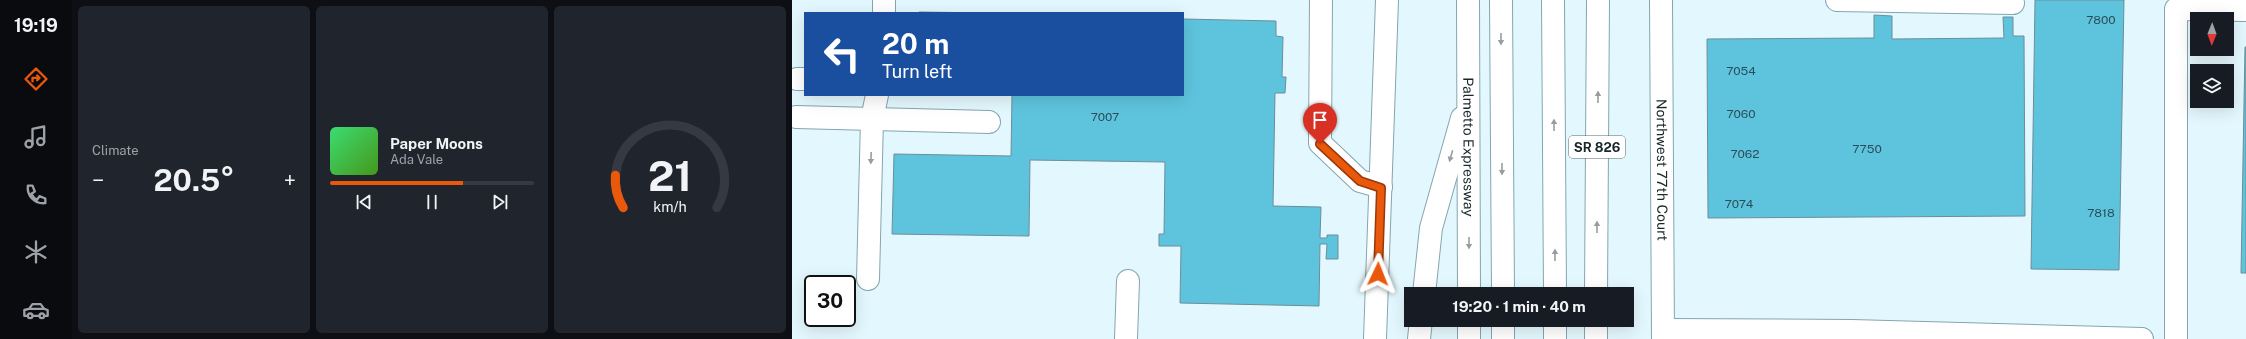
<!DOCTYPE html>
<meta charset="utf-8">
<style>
body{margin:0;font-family:"Public Sans",sans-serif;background:#20242c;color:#f1f3f6;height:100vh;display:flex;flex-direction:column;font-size:15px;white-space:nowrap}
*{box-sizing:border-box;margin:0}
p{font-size:13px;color:#9ea1a6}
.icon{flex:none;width:22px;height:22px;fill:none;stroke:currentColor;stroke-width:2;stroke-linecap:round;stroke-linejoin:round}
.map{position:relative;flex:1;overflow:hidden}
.side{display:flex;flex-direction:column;gap:6px;padding:6px;background:#0d0f14;width:720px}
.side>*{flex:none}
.banner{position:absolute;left:12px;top:12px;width:380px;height:84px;border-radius:0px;box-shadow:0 4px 16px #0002;background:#1a4fa0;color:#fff;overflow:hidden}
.needle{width:26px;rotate:181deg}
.tools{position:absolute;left:1398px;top:12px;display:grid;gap:8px}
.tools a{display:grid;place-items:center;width:44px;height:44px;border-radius:0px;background:#171b24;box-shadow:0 4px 16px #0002;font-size:20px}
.speed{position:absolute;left:12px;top:275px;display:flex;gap:8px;font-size:20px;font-weight:700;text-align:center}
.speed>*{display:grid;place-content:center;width:52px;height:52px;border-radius:50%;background:#171b24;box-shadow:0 4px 16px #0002;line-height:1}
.speed .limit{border:2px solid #111;border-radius:6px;background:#fff;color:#111}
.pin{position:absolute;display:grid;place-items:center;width:34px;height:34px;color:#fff;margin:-41px -17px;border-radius:50% 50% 50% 0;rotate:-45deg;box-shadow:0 0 4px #0007}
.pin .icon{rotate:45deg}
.me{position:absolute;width:44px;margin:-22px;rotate:2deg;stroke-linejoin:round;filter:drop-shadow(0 0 3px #0008)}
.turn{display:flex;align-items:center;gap:14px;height:84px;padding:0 12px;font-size:18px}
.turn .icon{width:52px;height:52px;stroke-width:2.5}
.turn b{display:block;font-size:28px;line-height:34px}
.big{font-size:30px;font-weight:700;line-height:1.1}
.side .tile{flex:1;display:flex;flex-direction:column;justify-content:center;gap:6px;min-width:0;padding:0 14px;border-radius:6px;background:#20242c}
.side .dial{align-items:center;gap:0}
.dial svg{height:104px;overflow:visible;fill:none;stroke:#363941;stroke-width:7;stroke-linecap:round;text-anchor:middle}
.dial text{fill:#f1f3f6;stroke:none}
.song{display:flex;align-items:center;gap:12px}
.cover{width:48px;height:48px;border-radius:6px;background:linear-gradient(135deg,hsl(140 70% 55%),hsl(100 70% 35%))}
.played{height:4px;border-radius:2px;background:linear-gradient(90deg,#ea580c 65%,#363941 65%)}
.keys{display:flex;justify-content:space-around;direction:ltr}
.heat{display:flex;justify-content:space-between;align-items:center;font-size:22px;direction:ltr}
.side .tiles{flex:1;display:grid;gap:6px;grid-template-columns:repeat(3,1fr)}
.trip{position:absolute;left:612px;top:287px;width:230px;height:40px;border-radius:0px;background:#171b24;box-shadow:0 4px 16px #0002;font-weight:700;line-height:40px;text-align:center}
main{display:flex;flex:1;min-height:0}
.tabs{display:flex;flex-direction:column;width:72px;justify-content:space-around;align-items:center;background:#090b0e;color:#9ea1a6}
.tabs .icon{width:28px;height:28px}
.tabs .current{color:#ea580c}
.tabs b{font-size:18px;color:#f1f3f6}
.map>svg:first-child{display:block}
.building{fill:#5ec4de;stroke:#6d8d96}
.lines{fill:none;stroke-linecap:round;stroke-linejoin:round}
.minor-casing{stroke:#85a5af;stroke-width:24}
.highway-casing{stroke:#85a5af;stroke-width:24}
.minor{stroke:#fff;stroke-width:22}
.highway{stroke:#fff;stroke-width:22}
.oneway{fill:#989d9f}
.route-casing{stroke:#983908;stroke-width:10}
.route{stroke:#ea580c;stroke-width:7}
.labels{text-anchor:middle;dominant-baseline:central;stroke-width:3;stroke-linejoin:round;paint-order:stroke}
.number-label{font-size:12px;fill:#2a4e57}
.shield{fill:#fff;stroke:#5e676a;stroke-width:1}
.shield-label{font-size:13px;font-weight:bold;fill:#19262a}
.street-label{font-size:14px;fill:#19262a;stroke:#fff}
</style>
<main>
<nav class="tabs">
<b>19:19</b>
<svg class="icon current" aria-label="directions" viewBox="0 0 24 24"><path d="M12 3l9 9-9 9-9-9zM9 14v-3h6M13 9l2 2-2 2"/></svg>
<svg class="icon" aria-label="music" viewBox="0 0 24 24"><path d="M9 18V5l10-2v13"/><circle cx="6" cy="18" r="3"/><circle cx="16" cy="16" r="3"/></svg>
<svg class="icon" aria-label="phone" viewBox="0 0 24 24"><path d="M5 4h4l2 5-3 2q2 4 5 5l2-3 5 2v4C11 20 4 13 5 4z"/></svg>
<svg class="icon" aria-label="climate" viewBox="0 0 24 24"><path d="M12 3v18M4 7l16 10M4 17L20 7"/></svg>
<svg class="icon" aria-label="car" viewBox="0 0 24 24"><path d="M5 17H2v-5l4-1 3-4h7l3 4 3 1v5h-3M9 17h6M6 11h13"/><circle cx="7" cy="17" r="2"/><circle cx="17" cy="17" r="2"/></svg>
</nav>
<section class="side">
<div class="tiles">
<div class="tile"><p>Climate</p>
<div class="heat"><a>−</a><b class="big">20.5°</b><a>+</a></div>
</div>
<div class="tile">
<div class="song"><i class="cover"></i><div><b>Paper Moons</b><p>Ada Vale</p></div></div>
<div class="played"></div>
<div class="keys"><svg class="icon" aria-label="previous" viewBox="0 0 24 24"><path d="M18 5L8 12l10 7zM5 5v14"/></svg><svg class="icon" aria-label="pause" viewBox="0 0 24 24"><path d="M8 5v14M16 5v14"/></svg><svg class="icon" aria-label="next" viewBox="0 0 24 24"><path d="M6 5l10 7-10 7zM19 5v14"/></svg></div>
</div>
<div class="tile dial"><svg viewBox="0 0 100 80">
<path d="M14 69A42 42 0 1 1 86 69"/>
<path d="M14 69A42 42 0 0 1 8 44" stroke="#ea580c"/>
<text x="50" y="56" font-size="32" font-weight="700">21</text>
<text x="50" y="72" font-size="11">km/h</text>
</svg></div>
</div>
</section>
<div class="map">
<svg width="1454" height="339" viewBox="0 0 1454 339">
<rect width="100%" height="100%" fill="#e3f8fe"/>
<path class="building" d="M 1243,0 L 1332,0 L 1327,270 L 1239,269 Z
M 127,12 L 200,13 L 127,13 Z
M 1082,15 L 1100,16 L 1100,39 L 1212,38 L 1211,17 L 1221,17 L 1221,36 L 1232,36 L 1233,216 L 916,218 L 915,39 L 1082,38 Z
M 391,19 L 484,21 L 484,36 L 491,37 L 490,77 L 494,77 L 493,93 L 483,93 L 481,206 L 529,207 L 528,238 L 535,238 L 535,235 L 546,235 L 546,259 L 534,259 L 535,244 L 528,244 L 527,306 L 388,303 L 389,246 L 367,246 L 367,234 L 372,234 L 373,162 L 238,160 L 237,236 L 100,234 L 102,154 L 219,156 L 220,95 L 391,95 Z
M 1453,47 L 1454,47 L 1454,273 L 1449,273 Z"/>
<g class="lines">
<g class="minor-casing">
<g id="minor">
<path d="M 529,0 L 528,143 L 568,181 L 589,187"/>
<path id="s1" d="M 869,0 L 871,339"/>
<path d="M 1045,0 L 1221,3"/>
<path d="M 92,13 L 92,0"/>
<path d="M 5,79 L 13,79"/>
<path d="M 4,117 L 197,122"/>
<path d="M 76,279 L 80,119 L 85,95"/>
<path d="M 871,330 L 1060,331 L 1350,339"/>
<path d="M 334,339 L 336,281"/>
<path d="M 583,339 L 595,0"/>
<path d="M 1384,339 L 1384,9 L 1454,10"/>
</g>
</g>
<g class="highway-casing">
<g id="highway">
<path id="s2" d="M 676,0 L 677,294"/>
<path d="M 709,0 L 711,294"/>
<path d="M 761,0 L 763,294"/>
<path d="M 632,294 L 639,228 L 670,118"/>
<path d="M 804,294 L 806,0"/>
<path d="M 677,320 L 677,339"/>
<path d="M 711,320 L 711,339"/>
<path d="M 763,320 L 763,339"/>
<path d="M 627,339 L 629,320"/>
<path d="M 804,339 L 804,320"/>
</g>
</g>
<use href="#minor" class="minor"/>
<use href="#highway" class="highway"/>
</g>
<defs><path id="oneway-solid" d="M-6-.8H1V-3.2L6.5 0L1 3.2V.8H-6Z"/></defs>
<g class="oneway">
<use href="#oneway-solid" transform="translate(709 39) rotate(90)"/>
<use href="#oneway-solid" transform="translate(806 97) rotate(-90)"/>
<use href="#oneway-solid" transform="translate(762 125) rotate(-90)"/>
<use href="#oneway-solid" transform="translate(659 156) rotate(106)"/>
<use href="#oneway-solid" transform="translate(79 158) rotate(92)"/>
<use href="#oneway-solid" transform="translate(710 169) rotate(90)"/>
<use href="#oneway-solid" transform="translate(805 227) rotate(-90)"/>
<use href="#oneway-solid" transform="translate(677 243) rotate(90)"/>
<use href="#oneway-solid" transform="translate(763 255) rotate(-90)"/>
</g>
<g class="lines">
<g class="route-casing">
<path id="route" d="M 528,144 L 568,181 L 589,188 L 586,274"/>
</g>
<use href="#route" class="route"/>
</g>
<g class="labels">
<g class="number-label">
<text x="1309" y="20">7800</text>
<text x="949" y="71">7054</text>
<text x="949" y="114">7060</text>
<text x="313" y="117">7007</text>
<text x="1075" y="149">7750</text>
<text x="953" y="154">7062</text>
<text x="947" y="204">7074</text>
<text x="1309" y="213">7818</text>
</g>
<rect class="shield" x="777" y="136" width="56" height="22" rx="3"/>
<g class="shield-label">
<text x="805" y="147">SR 826</text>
</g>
<g class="street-label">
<text stroke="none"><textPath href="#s2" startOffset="147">Palmetto Expressway</textPath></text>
<text stroke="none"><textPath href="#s1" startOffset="170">Northwest 77th Court</textPath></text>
</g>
</g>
</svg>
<div class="tools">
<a><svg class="needle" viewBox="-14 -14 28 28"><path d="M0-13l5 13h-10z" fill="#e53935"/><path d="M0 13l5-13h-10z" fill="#9ea1a6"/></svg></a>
<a><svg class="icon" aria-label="layers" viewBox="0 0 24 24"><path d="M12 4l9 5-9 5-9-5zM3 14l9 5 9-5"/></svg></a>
</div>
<div class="speed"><div class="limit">30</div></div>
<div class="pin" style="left:528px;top:144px;background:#d93025"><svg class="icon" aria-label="arrive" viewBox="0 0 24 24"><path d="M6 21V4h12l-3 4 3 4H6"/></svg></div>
<svg class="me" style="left:586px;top:274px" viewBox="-20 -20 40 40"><path d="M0-17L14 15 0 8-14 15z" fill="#ea580c" stroke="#fff" stroke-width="4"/></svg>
<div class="trip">19:20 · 1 min · 40 m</div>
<div class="banner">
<div class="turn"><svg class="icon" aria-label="left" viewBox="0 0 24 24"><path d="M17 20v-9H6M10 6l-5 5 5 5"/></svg><div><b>20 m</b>Turn left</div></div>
</div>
</div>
</main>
